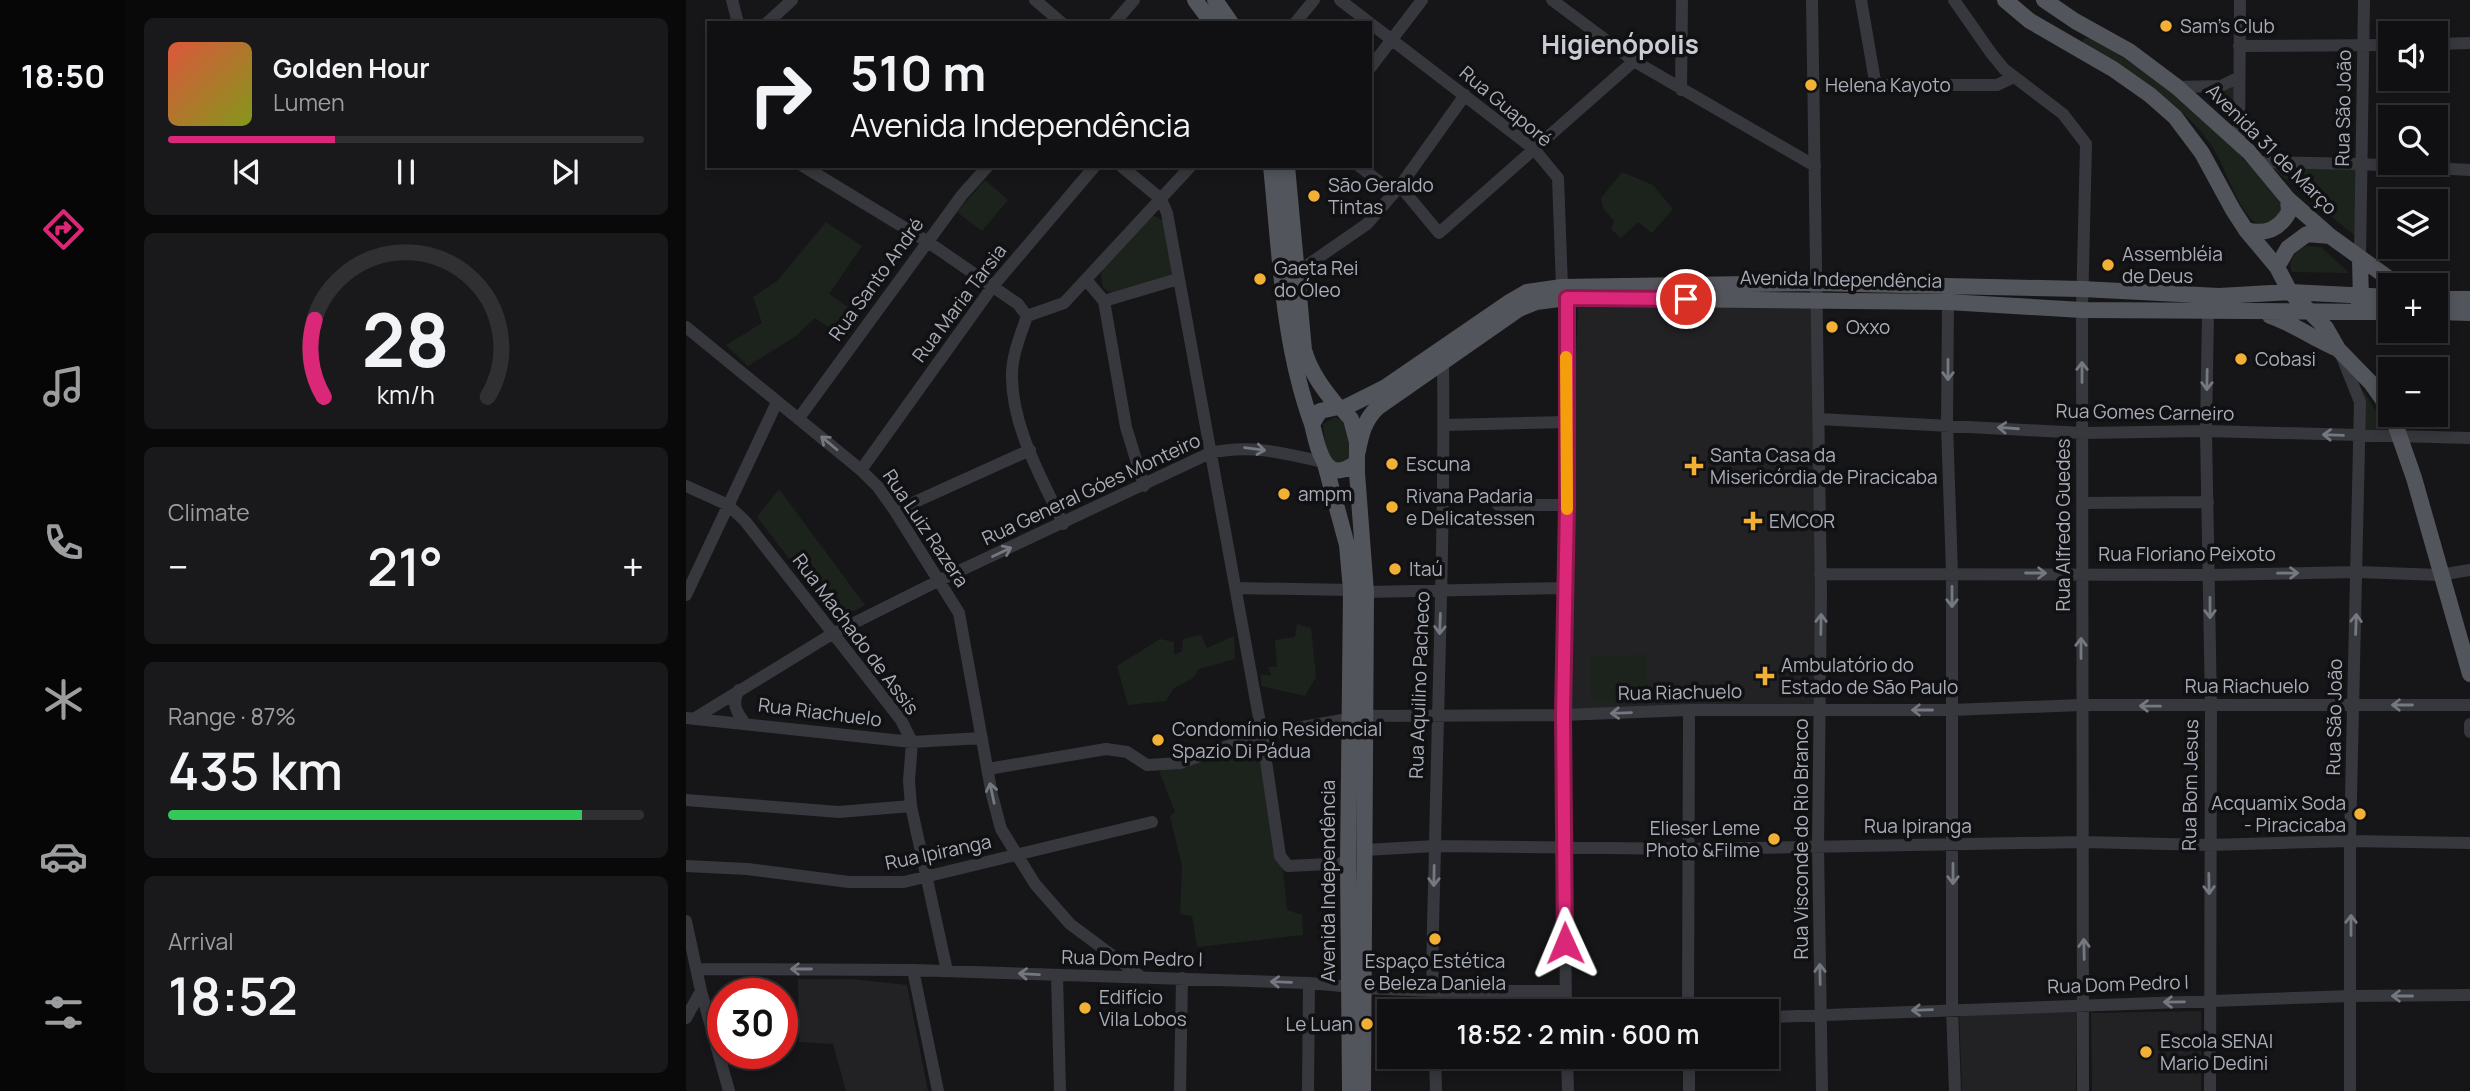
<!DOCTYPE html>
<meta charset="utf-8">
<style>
body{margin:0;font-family:Manrope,sans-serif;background:#19191b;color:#f1f3f6;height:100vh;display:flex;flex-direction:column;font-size:26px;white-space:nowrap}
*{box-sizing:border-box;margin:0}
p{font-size:23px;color:#9c9d9f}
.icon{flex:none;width:38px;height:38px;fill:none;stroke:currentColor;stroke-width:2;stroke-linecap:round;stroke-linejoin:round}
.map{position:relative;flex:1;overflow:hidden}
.details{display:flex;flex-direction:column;gap:18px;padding:18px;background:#09090a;width:560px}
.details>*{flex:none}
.guide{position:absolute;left:21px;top:21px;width:665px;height:147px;border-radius:0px;box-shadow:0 4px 10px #0003,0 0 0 2px #303032;background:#101012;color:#f1f3f6;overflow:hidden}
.controls{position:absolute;left:1692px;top:21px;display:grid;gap:14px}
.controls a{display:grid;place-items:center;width:70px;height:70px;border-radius:0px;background:#101012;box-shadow:0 4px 10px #0003,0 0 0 2px #303032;font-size:35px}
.speed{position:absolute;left:21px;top:978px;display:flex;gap:14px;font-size:35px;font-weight:700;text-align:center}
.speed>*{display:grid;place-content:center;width:91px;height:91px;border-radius:50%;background:#101012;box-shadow:0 4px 10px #0003,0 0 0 2px #303032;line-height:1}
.speed .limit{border:10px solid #d22;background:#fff;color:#111}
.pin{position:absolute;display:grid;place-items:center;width:60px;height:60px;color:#fff;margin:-30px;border:4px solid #fff;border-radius:50%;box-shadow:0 2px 7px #0007}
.me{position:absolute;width:77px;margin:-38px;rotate:359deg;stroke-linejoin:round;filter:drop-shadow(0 0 5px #0008)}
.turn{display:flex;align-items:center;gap:24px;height:147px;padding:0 28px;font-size:32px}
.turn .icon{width:91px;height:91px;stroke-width:2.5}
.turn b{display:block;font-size:49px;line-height:60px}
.big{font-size:52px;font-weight:600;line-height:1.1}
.details .widget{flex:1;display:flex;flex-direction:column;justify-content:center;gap:10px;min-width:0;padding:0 24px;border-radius:10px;background:#19191b}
.details .dial{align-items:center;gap:0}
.dial svg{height:182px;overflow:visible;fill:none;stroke:#303032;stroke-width:7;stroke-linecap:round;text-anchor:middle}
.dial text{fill:#f1f3f6;stroke:none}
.song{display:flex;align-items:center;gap:21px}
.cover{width:84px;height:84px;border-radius:10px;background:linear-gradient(135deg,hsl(10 70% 55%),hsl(70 70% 35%))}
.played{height:7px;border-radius:4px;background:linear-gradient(90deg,#db2777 35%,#303032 35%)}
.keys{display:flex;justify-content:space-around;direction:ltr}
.heat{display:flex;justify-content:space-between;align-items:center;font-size:38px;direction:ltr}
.charge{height:10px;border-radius:5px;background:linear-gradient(90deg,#34c759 87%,#303032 0)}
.trip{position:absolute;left:691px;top:999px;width:402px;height:70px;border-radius:0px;background:#101012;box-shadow:0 4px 10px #0003,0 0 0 2px #303032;font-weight:600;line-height:70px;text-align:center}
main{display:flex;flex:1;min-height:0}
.dock{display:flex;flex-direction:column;width:126px;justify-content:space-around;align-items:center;background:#060607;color:#9c9d9f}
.dock .icon{width:49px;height:49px}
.dock .current{color:#db2777}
.dock b{font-size:32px;color:#f1f3f6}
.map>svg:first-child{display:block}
.built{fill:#222225}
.green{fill:#1c231d}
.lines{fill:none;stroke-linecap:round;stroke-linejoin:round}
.minor{stroke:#37383d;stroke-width:12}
.major{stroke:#53555c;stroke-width:16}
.oneway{stroke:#757881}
.route-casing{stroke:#8e194d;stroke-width:18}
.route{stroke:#db2777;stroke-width:12}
.slow{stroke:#f59e0b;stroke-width:12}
.poi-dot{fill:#f2b134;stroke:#111113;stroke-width:2.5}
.labels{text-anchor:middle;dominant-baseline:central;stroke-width:7;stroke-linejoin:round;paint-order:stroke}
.poi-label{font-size:19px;fill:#a8adb8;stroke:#111113;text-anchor:start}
.street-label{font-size:19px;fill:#a8adb8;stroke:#111113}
.district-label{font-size:26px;font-weight:bold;fill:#c9ccd4;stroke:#111113}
</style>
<main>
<nav class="dock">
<b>18:50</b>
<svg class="icon current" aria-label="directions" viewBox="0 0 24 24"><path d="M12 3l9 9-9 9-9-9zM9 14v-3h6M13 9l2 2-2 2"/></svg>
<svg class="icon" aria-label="music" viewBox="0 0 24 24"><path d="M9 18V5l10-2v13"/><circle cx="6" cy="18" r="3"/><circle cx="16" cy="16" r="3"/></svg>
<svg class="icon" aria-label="phone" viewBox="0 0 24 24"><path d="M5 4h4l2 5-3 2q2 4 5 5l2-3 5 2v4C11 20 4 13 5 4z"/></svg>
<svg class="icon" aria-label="climate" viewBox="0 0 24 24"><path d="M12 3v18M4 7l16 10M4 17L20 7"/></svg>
<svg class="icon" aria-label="car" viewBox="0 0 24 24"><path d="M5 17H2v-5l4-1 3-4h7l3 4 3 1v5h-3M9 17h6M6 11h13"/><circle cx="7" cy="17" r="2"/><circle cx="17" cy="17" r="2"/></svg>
<svg class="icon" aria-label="filters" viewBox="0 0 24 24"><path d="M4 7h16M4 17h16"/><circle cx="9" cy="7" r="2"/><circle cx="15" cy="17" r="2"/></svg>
</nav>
<section class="details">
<div class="widget">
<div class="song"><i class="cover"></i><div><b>Golden Hour</b><p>Lumen</p></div></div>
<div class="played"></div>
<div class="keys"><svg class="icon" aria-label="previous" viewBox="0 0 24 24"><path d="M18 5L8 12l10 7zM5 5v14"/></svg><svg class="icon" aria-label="pause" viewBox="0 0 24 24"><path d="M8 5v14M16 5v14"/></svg><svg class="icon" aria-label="next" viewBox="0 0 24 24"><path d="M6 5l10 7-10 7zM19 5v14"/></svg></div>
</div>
<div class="widget dial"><svg viewBox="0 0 100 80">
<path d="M14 69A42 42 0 1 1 86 69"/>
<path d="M14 69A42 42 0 0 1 10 35" stroke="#db2777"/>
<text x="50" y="56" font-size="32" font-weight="700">28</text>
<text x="50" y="72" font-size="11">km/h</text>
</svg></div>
<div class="widget"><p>Climate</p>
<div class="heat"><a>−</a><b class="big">21°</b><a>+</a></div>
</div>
<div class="widget"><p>Range · 87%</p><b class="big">435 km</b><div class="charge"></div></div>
<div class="widget"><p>Arrival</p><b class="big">18:52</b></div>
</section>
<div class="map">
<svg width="1784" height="1091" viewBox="0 0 1784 1091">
<rect width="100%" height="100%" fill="#161618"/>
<path class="built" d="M 1128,306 L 1130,705 L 883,709 L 888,586 L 887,424 L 892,308 Z
M 112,979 L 166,979 L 221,985 L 242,1091 L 160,1091 L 147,1044 L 113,1042 Z
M 1391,1011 L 1390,1091 L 1276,1091 L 1273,1013 Z
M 1515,1011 L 1515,1091 L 1406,1091 L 1405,1013 Z"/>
<path class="green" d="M 1399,38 L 1406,38 L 1478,84 L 1549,147 L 1558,160 L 1596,198 L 1594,212 L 1589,221 L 1573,225 C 1552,213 1540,168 1527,148 C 1499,103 1438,72 1395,43 Z
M 1549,85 L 1545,123 L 1519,90 Z
M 1585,167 L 1673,167 L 1668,235 Z
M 936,172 L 967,185 L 987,209 L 966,233 L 952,222 L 935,238 L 925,229 L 928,221 L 917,208 L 915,198 Z
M 299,180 L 322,200 L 296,231 L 271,212 Z
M 464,214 L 480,222 L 489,276 L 426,293 L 417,288 L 415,276 L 418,265 Z
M 140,222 L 176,246 L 143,294 L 175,316 L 160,339 L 129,318 L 110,336 L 62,366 L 40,345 L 76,323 L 67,297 L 91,281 Z
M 1621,246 L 1635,247 L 1663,273 L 1606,272 C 1601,260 1609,251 1621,246 Z
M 1677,390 L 1702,431 L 1676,430 Z
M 649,417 L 659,422 L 667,451 L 664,459 L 651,464 L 644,460 L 639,442 L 637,424 Z
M 93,489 L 179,605 L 151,620 L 71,517 Z
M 611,624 L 625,628 L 630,677 L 619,696 L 575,686 L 575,675 L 585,675 L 582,667 L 591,667 L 589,640 L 609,637 Z
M 515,635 L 521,648 L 548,636 L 549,659 L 513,669 L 507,678 L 488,688 L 480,701 L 442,705 L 431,666 L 474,639 L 488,642 L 488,655 L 496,651 L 497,639 Z
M 961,655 L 961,702 L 905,701 L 905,656 Z
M 573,739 L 587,852 L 597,870 L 601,910 L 616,915 L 617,935 L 511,947 L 506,916 L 494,914 L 496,866 L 484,816 L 489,812 L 473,771 L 499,765 Z"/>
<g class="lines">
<path class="minor" d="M 46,0 L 52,23
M 349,0 L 376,23
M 654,0 L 848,149 L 872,178 L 876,287
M 866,0 L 948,61 L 1129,166
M 1126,0 L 1135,593 L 1132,846 L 1136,1091
M 1175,0 L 1189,81 L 1198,85 L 1311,85 L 1328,77
M 1268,0 L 1305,53 L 1318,69 L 1377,114 L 1400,144 L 1396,310 L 1397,1091
M 81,23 L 106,0
M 428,23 L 448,0
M 609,23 L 628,0
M 1750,44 L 1784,43
M 1553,46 L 1704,45
M 684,68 L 736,0
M 1491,87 L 1535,86 L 1553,77
M 995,90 L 996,0
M 1553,142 L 1554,0
M 1572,162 L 1676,164 L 1784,170
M 117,166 L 242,242 L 332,304 L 341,316
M 435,166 L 475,199 L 481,213 L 576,734 L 594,856 L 602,866 L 662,863
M 673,166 L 708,193
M 714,186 L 753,233 L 948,61
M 1674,258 L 1678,0
M 610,273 L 681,224 L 714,186 L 779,95
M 401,281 L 418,301 L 440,427 L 458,486
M 418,301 L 492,279
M 1262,302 L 1261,424 L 1266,573 L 1266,1008 L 1269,1091
M 1522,312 L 1520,431 L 1525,706 L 1524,1091
M 341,316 L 378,303 L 505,166
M 341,316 C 335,334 326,355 326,374 C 325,426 356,478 377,524
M 0,327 L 175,470 L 192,487 L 209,511 L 273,613 L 306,795 L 315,829 L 349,884 L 384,924 L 454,976
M 1656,357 L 1674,402 L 1664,841 L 1664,1091
M 113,418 L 276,195 L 302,166
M 1133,419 L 1397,433 L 1520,431 L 1784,438
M 758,425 L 880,422
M 175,470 L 307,286 L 409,166
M 0,486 L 42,505 L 59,521 L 215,720 L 226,742 L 223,781 L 225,806 L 261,971
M 1397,503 L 1522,502
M 812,505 L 882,505
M 209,511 L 344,450
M 1134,574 L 1524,575 L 1671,572 L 1754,575 L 1784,570
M 550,588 L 665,590
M 680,592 L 878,588
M 0,595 L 91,402
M 53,690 C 46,703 49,710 58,722
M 0,718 L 226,742 L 296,738
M 9,718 L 146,634 L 254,580 L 524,453 C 564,444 598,453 637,462
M 1784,724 L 1784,732
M 302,769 L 420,749 L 441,752 L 461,765 L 494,763 L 576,734 L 679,716 L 877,715 L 1003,710 L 1265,710 L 1395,705 L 1784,705
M 0,800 L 153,812 L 225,806
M 679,850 L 749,846 L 1004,849 L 1397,842 L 1523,845 L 1664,841 L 1784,843
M 0,866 L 61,869 L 163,882 L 218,882 L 466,822
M 0,921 L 15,991 L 43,1091
M 12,969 L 227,970 L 623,983 L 677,988 L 746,991 L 879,991
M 227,970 L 252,1091
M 371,976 L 374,1091
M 747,1012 C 745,957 748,902 749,847 C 752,685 759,523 757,360
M 880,1012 L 877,712 L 882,505 L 881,298
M 1002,1012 L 1003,710
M 1082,1017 L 1665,996 L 1784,995
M 0,1018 L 15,991
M 749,1057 L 750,1091
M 881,1057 L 882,1091
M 1003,1057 L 1003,1091
M 494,1091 L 496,978
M 622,1091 L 623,983"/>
<path class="major" d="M 509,0 L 526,23
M 529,0 L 545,23
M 1319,0 L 1344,21 L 1427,69 L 1464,95 L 1489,117 L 1516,153 L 1547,210 L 1560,230 L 1591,267 L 1604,292 L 1640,328 L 1652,349 L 1685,383 L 1704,410
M 1358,0 L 1389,21 L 1443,51 L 1491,87 L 1563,152 L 1602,199 L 1644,236 L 1712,285
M 585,166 C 594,252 596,342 626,424
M 601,166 L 618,350 C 625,373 637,389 652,407
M 1560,230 C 1579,235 1593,230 1603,212 L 1602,199
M 1591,267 L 1602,248 L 1621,234 L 1644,236
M 1750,299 L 1784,299
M 1673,303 L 1675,302 L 1674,258
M 1750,312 L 1784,313
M 1584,316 C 1608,324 1628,339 1652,349
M 656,409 L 698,388 L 822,303 L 841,292 L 876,287 L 1129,283 L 1396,289 L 1533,296 L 1604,292 L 1704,297
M 1706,415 L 1728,478 L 1784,674
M 671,455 C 675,436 677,422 691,408 L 833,309 L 850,302 L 881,298 L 1262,302 L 1396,310 L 1704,312
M 671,462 C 638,488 632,448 626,424 L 634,411 L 652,407 L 656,409 L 665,419 L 671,442 L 671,473 L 680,592 L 677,1091
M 639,464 L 661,545 L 665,590 L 662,863 L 664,1091"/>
</g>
<defs><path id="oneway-shaft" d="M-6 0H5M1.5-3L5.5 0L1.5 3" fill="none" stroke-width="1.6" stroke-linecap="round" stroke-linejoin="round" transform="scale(1.75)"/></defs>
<g class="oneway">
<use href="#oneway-shaft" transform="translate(1262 370) rotate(90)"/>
<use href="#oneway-shaft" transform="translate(1396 372) rotate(-90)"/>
<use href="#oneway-shaft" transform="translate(1521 380) rotate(91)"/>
<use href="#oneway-shaft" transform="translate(1322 428) rotate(-176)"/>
<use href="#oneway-shaft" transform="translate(1647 435) rotate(-178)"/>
<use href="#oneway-shaft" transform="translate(143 443) rotate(-140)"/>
<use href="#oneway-shaft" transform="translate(569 449) rotate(7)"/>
<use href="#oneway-shaft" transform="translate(316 552) rotate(-25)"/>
<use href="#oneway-shaft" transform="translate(1350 573)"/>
<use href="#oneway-shaft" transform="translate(1602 573) rotate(-1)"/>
<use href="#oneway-shaft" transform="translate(1266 597) rotate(90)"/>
<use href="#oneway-shaft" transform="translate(1524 608) rotate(90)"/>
<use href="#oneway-shaft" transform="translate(754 624) rotate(92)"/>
<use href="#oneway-shaft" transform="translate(1135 624) rotate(-89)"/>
<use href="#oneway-shaft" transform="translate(1670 624) rotate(-88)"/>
<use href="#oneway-shaft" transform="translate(1395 648) rotate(-90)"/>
<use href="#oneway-shaft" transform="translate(1716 705) rotate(180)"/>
<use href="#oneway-shaft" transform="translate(1464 706) rotate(-179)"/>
<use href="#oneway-shaft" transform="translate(1236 710) rotate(-180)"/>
<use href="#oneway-shaft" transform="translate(935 713) rotate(178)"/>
<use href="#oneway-shaft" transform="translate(306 793) rotate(-102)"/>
<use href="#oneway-shaft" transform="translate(1267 874) rotate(90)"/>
<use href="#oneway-shaft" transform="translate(748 876) rotate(91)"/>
<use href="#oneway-shaft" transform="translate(1523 884) rotate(89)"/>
<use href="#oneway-shaft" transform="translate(1665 925) rotate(-90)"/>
<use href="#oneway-shaft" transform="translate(1398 949) rotate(-91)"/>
<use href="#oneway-shaft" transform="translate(115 969) rotate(-180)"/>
<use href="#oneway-shaft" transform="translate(343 974) rotate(-177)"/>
<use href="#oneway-shaft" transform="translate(1134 974) rotate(-91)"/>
<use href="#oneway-shaft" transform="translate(595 982) rotate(-178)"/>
<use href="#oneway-shaft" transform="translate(1716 996) rotate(180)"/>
<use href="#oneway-shaft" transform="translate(1488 1002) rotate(179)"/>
<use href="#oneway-shaft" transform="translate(1236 1010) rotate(178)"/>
</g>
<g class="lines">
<g class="route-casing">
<path id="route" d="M 879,943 L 877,712 L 881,505 L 881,298 L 1000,299"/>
</g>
<use href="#route" class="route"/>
<path class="slow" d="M 880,357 L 881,509"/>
</g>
<g class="poi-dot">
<circle cx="1480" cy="26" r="7"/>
<circle cx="1125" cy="85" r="7"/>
<circle cx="628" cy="196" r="7"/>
<circle cx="1422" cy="265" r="7"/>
<circle cx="574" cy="279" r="7"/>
<circle cx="1146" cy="327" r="7"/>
<circle cx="1555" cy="359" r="7"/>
<circle cx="706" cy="464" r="7"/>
<path d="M1004.5 455.5h7v7h7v7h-7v7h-7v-7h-7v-7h7z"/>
<circle cx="598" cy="494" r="7"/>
<circle cx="706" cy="507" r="7"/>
<path d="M1063.5 510.5h7v7h7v7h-7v7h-7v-7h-7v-7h7z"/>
<circle cx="709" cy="569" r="7"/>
<path d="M1075.5 665.5h7v7h7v7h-7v7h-7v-7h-7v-7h7z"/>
<circle cx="472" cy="740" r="7"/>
<circle cx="1674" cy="814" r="7"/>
<circle cx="1088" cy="839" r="7"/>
<circle cx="749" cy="939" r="7"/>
<circle cx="399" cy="1008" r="7"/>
<circle cx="681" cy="1024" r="7"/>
<circle cx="1460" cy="1052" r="7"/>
</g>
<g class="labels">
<g class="poi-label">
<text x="1494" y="26">Sam's Club</text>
<text x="1139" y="85">Helena Kayoto</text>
<text x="642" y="185">São Geraldo<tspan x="642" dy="22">Tintas</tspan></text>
<text x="1436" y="254">Assembléia<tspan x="1436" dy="22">de Deus</tspan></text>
<text x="588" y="268">Gaeta Rei<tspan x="588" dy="22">do Óleo</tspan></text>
<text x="1160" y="327">Oxxo</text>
<text x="1569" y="359">Cobasi</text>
<text x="1024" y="455">Santa Casa da<tspan x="1024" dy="22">Misericórdia de Piracicaba</tspan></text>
<text x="720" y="464">Escuna</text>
<text x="612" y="494">ampm</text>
<text x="720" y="496">Rivana Padaria<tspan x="720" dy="22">e Delicatessen</tspan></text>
<text x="1083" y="521">EMCOR</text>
<text x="723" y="569">Itaú</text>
<text x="1095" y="665">Ambulatório do<tspan x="1095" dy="22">Estado de São Paulo</tspan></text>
<text x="486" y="729">Condomínio Residencial<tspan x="486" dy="22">Spazio Di Pádua</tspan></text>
<text x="1660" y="803" text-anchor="end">Acquamix Soda<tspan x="1660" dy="22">- Piracicaba</tspan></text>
<text x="1074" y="828" text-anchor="end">Elieser Leme<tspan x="1074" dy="22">Photo &amp;Filme</tspan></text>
<text x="749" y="961" text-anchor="middle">Espaço Estética<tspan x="749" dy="22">e Beleza Daniela</tspan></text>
<text x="413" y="997">Edifício<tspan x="413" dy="22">Vila Lobos</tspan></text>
<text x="667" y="1024" text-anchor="end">Le Luan</text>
<text x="1474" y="1041">Escola SENAI<tspan x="1474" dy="22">Mario Dedini</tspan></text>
</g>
<g class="street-label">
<text transform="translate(820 106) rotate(40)">Rua Guaporé</text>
<text transform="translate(1657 108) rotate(-89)">Rua São João</text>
<text transform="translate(1586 149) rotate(45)">Avenida 31 de Março</text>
<text transform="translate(190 279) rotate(-54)">Rua Santo André</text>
<text transform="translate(1155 279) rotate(1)">Avenida Independência</text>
<text transform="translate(273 303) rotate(-53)">Rua Maria Tarsia</text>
<text transform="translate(1459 412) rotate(1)">Rua Gomes Carneiro</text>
<text transform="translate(405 489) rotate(-25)">Rua General Góes Monteiro</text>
<text transform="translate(1377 525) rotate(-90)">Rua Alfredo Guedes</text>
<text transform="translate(240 528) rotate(56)">Rua Luiz Razera</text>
<text x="1501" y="554">Rua Floriano Peixoto</text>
<text transform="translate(170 634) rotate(53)">Rua Machado de Assis</text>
<text transform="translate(733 685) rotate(-88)">Rua Aquilino Pacheco</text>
<text x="1561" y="686">Rua Riachuelo</text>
<text transform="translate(994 692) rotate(-1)">Rua Riachuelo</text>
<text transform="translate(134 712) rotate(7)">Rua Riachuelo</text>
<text transform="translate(1648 717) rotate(-89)">Rua São João</text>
<text transform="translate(1504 785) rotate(-89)">Rua Bom Jesus</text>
<text x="1232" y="826">Rua Ipiranga</text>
<text transform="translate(1115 839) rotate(-90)">Rua Visconde do Rio Branco</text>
<text transform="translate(252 852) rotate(-12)">Rua Ipiranga</text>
<text transform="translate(642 881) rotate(-90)">Avenida Independência</text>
<text transform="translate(446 958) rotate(1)">Rua Dom Pedro I</text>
<text transform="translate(1432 984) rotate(-2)">Rua Dom Pedro I</text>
</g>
<g class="district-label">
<text x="934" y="44">Higienópolis</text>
</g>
</g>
</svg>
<div class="controls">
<a><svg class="icon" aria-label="sound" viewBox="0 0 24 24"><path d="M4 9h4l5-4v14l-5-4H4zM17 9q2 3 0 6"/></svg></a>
<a><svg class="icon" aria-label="search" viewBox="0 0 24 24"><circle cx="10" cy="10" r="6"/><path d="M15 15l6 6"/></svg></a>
<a><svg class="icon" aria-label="layers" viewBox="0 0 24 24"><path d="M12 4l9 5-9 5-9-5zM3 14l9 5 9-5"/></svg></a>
<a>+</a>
<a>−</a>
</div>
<div class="speed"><div class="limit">30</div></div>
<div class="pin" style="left:1000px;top:299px;background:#d93025"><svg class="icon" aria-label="arrive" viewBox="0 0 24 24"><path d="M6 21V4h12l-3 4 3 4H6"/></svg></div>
<svg class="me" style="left:879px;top:943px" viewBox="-20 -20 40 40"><path d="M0-17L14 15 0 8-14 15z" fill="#db2777" stroke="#fff" stroke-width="4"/></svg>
<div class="trip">18:52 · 2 min · 600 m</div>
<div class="guide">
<div class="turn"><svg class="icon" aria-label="right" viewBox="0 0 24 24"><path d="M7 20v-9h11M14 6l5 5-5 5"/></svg><div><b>510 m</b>Avenida Independência</div></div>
</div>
</div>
</main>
